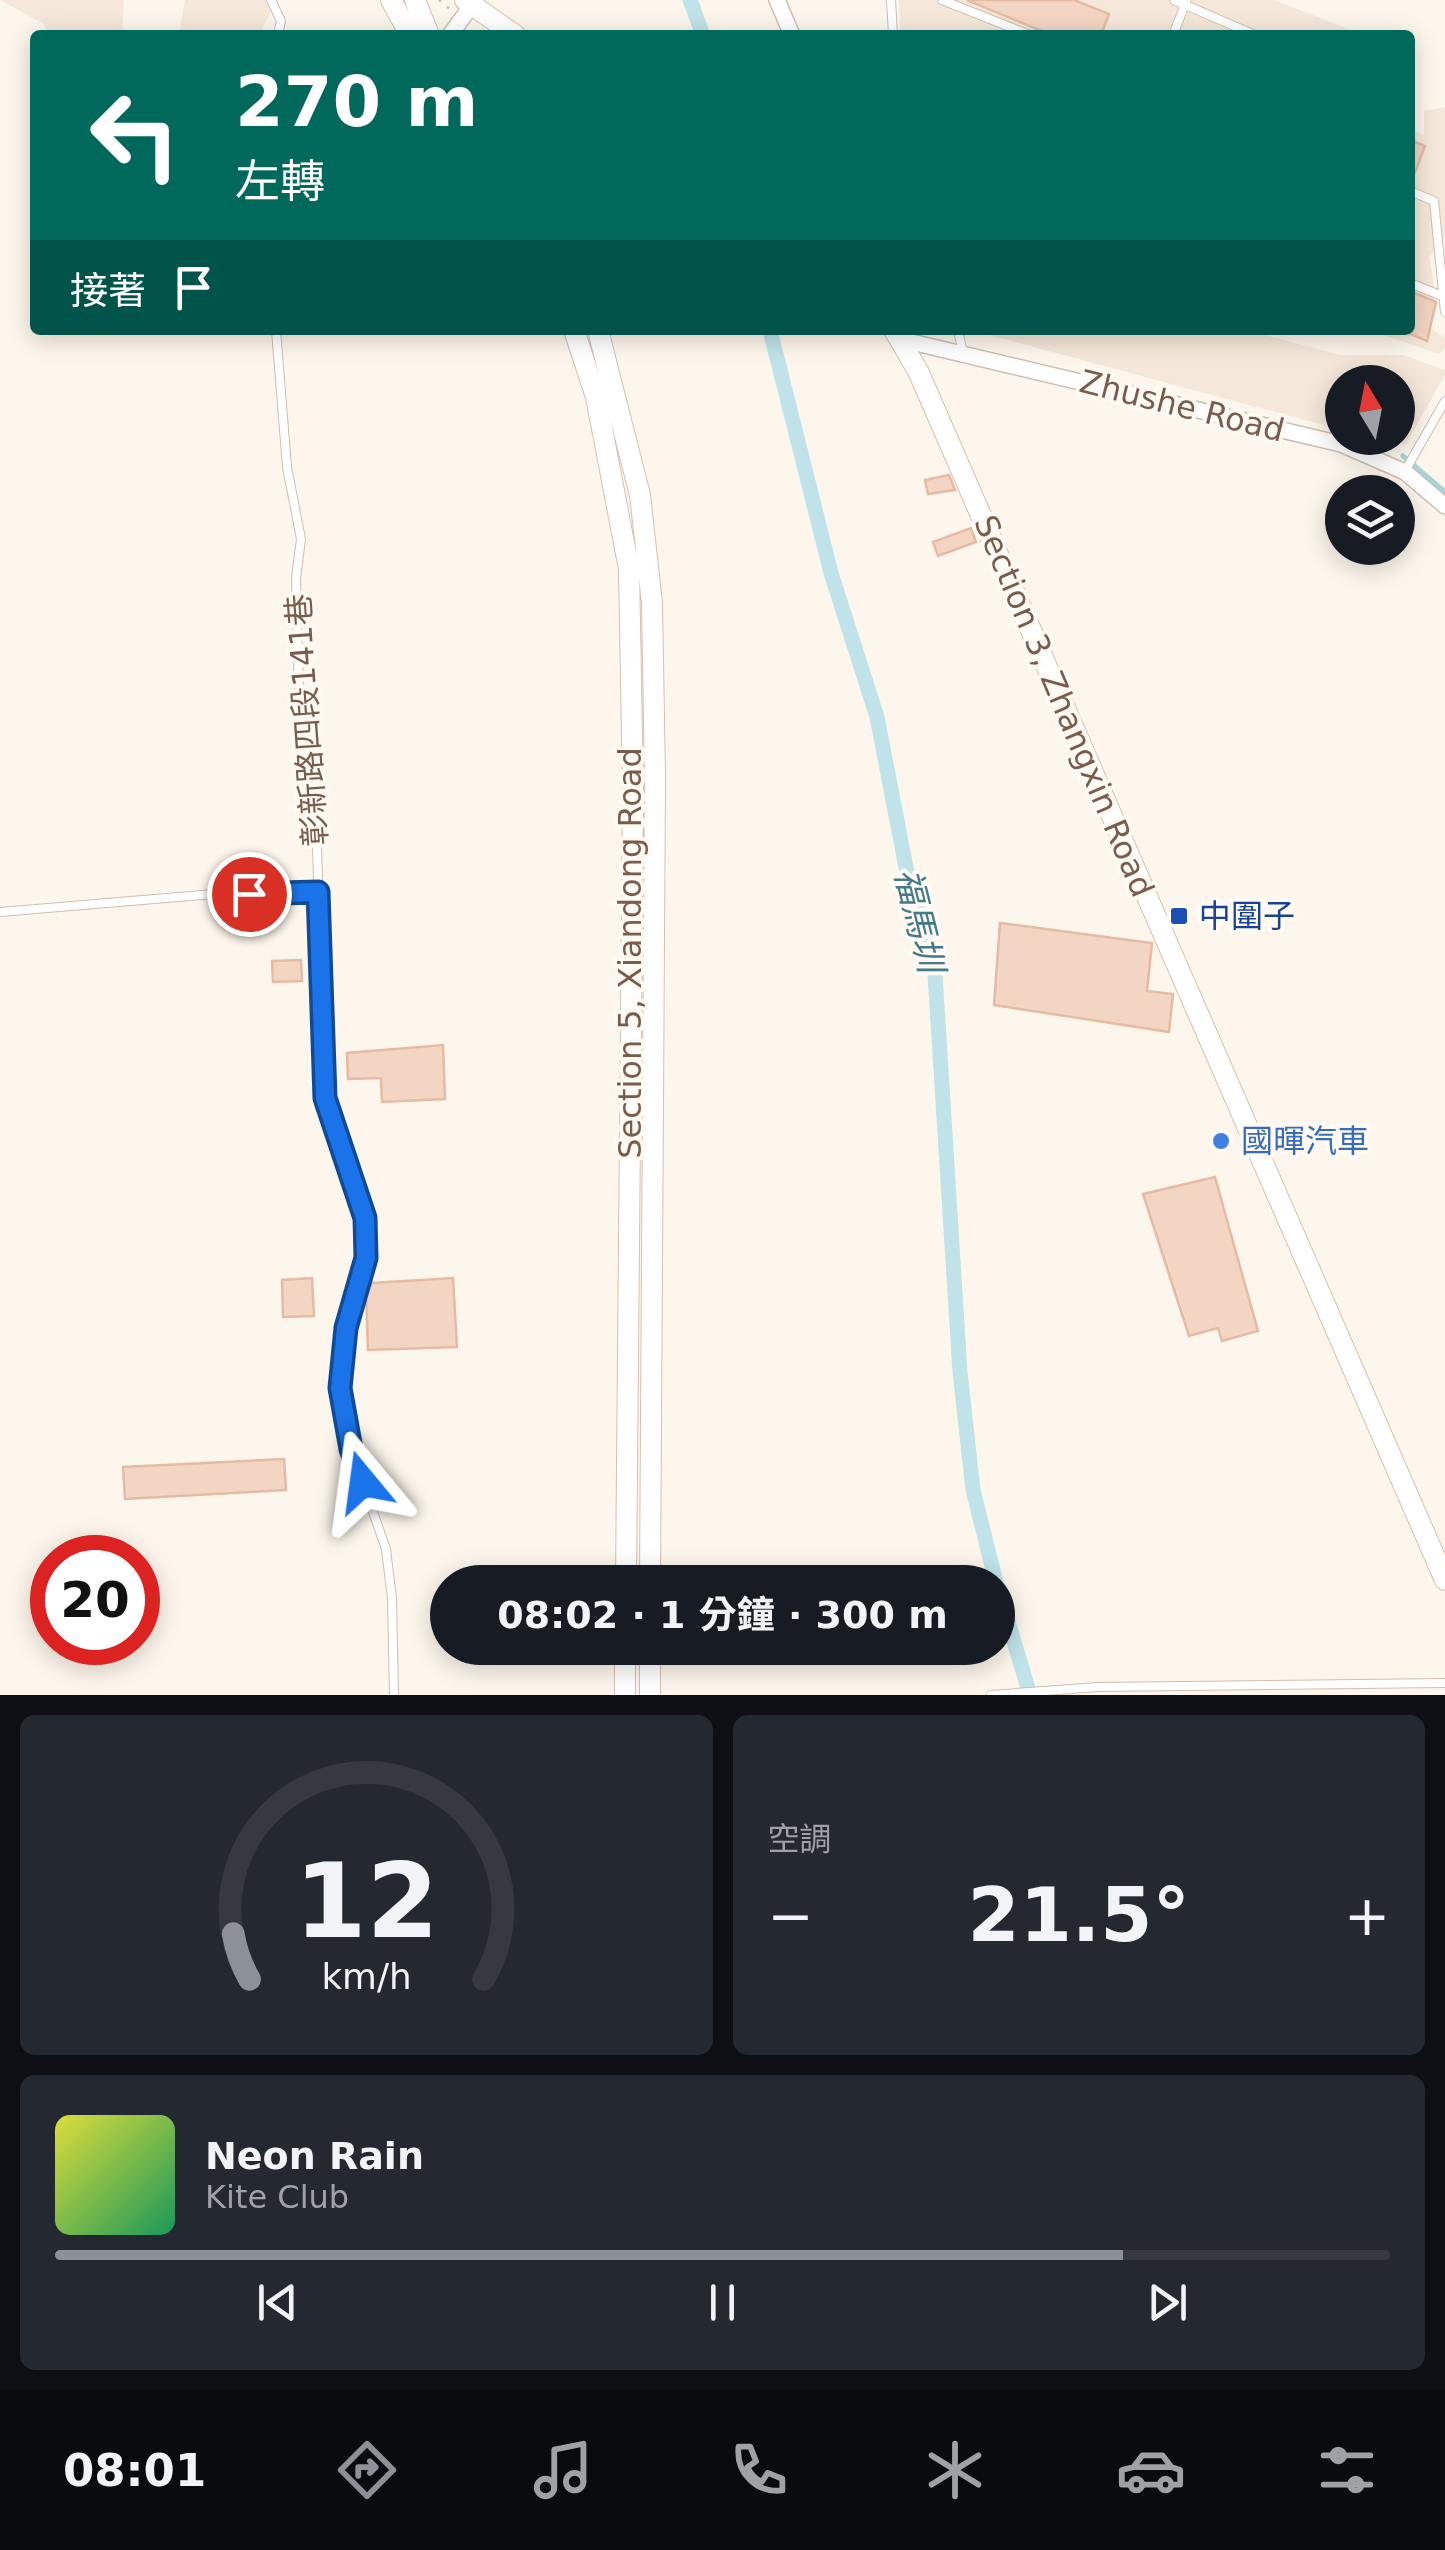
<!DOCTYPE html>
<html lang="zh-TW">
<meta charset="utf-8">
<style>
body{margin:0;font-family:"DejaVu Sans","Noto Sans TC",sans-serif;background:#242831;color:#f1f3f6;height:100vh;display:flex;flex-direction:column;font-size:38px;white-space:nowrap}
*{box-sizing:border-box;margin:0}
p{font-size:32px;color:#9ea1a6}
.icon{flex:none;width:55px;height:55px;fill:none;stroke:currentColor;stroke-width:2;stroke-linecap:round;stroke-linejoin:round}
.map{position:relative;height:1695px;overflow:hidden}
.sheet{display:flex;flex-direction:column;gap:20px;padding:20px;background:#0d0f14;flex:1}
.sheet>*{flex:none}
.top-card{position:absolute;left:30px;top:30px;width:1385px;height:305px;border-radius:10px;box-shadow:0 5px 25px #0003;background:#00695c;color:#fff;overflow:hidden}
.needle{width:65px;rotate:350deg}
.fabs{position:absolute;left:1325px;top:365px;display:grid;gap:20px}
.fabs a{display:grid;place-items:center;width:90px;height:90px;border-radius:50%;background:#171b24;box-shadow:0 5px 25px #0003;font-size:50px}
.speed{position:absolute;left:30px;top:1535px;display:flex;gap:20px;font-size:50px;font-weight:700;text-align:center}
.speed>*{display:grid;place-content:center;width:130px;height:130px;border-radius:50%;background:#171b24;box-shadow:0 5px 25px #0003;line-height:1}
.speed .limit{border:15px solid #d22;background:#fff;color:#111}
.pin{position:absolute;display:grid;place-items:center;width:85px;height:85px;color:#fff;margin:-42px;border:5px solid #fff;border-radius:50%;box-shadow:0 2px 10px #0007}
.me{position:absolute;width:110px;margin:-55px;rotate:344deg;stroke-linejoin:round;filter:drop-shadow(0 0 8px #0008)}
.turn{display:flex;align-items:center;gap:35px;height:210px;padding:0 40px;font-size:45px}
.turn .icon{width:130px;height:130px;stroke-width:2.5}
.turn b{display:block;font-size:70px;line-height:85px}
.then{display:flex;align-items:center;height:95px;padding:0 40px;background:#0003;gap:20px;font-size:38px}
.big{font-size:75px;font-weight:700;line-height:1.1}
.sheet .card{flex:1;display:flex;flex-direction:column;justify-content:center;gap:15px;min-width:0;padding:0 35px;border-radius:15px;background:#242831}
.sheet .dial{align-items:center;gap:0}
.dial svg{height:260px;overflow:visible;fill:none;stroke:#363941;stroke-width:7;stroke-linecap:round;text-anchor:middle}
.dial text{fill:#f1f3f6;stroke:none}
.song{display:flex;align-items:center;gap:30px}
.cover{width:120px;height:120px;border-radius:15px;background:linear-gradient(135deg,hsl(60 70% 55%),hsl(150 70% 35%))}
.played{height:10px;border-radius:5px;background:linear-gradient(90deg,#8c9099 80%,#363941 80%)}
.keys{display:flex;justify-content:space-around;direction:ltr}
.heat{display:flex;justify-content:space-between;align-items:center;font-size:55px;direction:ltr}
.sheet .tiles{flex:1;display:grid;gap:20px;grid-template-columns:1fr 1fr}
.card:last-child{grid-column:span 2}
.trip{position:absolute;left:430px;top:1565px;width:585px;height:100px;border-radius:50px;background:#171b24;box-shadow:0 5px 25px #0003;font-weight:700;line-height:100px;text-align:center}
.menu{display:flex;height:160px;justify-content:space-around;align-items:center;background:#090b0e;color:#9ea1a6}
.menu .icon{width:70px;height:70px}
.menu .active{color:#8c9099}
.menu b{font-size:45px;color:#f1f3f6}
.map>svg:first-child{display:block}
.residential{fill:#f5e8da}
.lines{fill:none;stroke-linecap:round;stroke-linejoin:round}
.stream{stroke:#a5d3da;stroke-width:5}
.canal{stroke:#bfe3e8;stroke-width:15}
.building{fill:#f3d5c3;stroke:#e6bba3;stroke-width:2.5}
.lane-casing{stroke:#d1beb0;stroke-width:10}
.street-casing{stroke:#d1beb0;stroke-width:18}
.secondary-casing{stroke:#d6c0b0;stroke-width:22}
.path{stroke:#d9b8a5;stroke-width:2.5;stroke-dasharray:2.5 8;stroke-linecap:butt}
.lane{stroke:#fff;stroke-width:8}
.street{stroke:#fff;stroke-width:15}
.secondary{stroke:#fff;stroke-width:20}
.route-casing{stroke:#114b97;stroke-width:25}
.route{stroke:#1a73e8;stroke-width:18}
.transit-dot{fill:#1a4fb4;stroke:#fffaf3;stroke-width:4}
.shop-dot{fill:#3f7fe0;stroke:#fffaf3;stroke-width:4}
.labels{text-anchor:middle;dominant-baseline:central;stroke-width:8;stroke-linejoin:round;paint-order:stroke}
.street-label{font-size:32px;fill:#7a5c4d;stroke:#fffaf3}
.transit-label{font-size:32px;fill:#164399;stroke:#fffaf3;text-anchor:start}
.shop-label{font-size:32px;fill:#366cbe;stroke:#fffaf3;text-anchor:start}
.water-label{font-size:35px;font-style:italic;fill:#437c86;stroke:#fffaf3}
</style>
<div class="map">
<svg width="1445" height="1695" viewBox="0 0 1445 1695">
<rect width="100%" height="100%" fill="#fdf6ec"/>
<path class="residential" d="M 0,0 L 124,0 L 122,35 L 48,35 L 44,24 Z
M 185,0 L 277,0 L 259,35 L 179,35 Z
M 899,0 L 1274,0 L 1364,35 L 900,35 Z
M 1445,107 L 1445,239 L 1429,257 L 1435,291 L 1429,327 L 1445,338 L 1445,349 L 1439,354 L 1369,330 L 1410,330 L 1410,130 L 1424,135 L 1424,111 Z
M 971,330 L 1245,330 L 1341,355 L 1403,355 L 1445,370 L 1445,375 L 1406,444 L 1375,438 L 1398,438 L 1398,382 L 1342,382 L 1342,430 Z"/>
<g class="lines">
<path class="stream" d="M 1403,456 L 1445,492"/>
<path class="canal" d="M 690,0 L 703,35
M 770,330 L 831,573 L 877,717 L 909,883 L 934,959 L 960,1372 L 973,1490 L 996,1582
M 998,1588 L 1030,1695"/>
</g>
<path class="building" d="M 967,0 L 1074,0 L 1109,14 L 1101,35 L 1051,35 Z
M 1410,140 L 1425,146 L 1411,183 L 1410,183 Z
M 1410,291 L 1436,302 L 1427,341 L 1410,334 Z
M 949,475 L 955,490 L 928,494 L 925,480 Z
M 971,528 L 976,542 L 938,556 L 933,542 Z
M 1000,923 L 1152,943 L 1147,991 L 1173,994 L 1169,1032 L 994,1005 Z
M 301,960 L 302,981 L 273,982 L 272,961 Z
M 443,1045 L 445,1099 L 382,1102 L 381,1078 L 348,1079 L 347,1053 Z
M 1215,1177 L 1258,1331 L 1222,1341 L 1218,1328 L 1189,1336 L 1143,1194 Z
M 312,1278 L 314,1316 L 283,1317 L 282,1280 Z
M 453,1278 L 457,1347 L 368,1350 L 366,1295 L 372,1283 Z
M 284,1459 L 286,1490 L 125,1499 L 123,1467 Z"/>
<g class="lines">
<g class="lane-casing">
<path id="lane" d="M 271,0 L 281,21 L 278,35
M 891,0 L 893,35
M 942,0 L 1030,35
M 1174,0 L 1255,35
M 1173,35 L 1186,2
M 1410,191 L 1434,201 L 1445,312
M 1410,283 L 1442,296
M 276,330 L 287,467 L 301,539 L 296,578 L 299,697 L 313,722 L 325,1098 L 365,1218 L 366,1258 L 346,1328 L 340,1387 L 351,1449 L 386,1549 L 392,1599 L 394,1695
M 958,330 L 963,353
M 1405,471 L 1445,401
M 0,912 L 214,894 L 319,893
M 991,1695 L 1098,1687 L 1445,1683"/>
</g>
<g class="street-casing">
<path id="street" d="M 777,0 L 792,35
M 450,35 L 472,5
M 903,340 L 1341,444 L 1405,472 L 1445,506"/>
</g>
<g class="secondary-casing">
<path id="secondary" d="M 391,0 L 410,35
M 415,0 L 429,35
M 465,0 L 515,35
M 574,330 L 596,397 L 629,569 L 633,791 L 626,1582
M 598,330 L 640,495 L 652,603 L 655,777 L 650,1582
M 894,330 L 918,371 L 1445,1580
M 650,1648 L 650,1695
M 625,1695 L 625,1648"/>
</g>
<path class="path" d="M 439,0 L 450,9"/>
<use href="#lane" class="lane"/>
<use href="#street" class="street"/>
<use href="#secondary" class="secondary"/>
</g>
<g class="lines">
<g class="route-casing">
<path id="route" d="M 249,894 L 318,892 L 325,1098 L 365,1218 L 366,1258 L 346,1328 L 340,1388 L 351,1449 L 363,1482"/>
</g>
<use href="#route" class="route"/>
</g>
<rect class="transit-dot" x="1169" y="906" width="20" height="20" rx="5"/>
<circle class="shop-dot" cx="1221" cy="1141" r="10"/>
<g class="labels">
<g class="street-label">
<text transform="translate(1182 406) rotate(14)">Zhushe Road</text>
<text transform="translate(1064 706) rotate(67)">Section 3, Zhangxin Road</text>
<text transform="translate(307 720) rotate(-94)">彰新路四段141巷</text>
<text transform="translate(630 953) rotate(-90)">Section 5, Xiandong Road</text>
</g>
<g class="transit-label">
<text x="1199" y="916">中圍子</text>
</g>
<g class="shop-label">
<text x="1241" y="1141">國暉汽車</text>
</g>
<g class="water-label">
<text transform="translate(919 920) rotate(76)">福馬圳</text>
</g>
</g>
</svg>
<div class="fabs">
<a><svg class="needle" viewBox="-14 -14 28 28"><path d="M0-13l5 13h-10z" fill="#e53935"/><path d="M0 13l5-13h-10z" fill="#9ea1a6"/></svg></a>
<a><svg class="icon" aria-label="layers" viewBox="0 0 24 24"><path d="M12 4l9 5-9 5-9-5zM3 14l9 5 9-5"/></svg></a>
</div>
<div class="speed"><div class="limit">20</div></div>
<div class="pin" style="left:249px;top:894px;background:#d93025"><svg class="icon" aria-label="arrive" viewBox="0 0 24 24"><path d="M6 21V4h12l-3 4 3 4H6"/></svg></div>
<svg class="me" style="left:363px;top:1482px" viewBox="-20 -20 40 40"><path d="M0-17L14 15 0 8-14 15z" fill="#1a73e8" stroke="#fff" stroke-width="4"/></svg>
<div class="trip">08:02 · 1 分鐘 · 300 m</div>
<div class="top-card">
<div class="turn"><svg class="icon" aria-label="left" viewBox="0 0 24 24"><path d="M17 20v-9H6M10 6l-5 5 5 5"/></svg><div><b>270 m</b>左轉</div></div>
<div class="then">接著<svg class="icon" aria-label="arrive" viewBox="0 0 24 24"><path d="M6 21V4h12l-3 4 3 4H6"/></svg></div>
</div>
</div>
<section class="sheet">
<div class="tiles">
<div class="card dial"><svg viewBox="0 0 100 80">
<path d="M14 69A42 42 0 1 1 86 69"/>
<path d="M14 69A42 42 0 0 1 9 55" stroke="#8c9099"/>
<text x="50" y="56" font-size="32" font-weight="700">12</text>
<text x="50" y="72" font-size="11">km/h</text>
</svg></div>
<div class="card"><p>空調</p>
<div class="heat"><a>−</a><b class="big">21.5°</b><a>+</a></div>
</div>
<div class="card">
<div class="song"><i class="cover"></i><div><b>Neon Rain</b><p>Kite Club</p></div></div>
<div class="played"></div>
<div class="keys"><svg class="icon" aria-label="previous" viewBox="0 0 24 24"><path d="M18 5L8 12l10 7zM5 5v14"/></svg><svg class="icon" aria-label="pause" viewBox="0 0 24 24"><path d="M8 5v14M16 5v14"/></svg><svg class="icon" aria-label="next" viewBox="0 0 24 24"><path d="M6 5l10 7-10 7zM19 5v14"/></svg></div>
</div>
</div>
</section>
<nav class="menu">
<b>08:01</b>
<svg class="icon active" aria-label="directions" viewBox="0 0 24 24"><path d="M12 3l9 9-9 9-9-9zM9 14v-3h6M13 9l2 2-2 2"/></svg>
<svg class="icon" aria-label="music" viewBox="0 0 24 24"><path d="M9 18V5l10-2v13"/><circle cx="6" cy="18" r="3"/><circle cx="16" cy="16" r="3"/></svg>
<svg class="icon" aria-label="phone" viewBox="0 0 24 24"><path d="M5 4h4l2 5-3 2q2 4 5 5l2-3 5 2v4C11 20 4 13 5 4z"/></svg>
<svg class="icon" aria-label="climate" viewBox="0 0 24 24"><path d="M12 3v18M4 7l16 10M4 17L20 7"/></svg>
<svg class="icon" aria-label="car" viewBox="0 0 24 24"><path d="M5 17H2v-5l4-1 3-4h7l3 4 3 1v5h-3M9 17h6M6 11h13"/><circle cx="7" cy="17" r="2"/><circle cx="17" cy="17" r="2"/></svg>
<svg class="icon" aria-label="filters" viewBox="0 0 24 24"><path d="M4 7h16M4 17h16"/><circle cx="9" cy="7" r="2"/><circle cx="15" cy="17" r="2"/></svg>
</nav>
